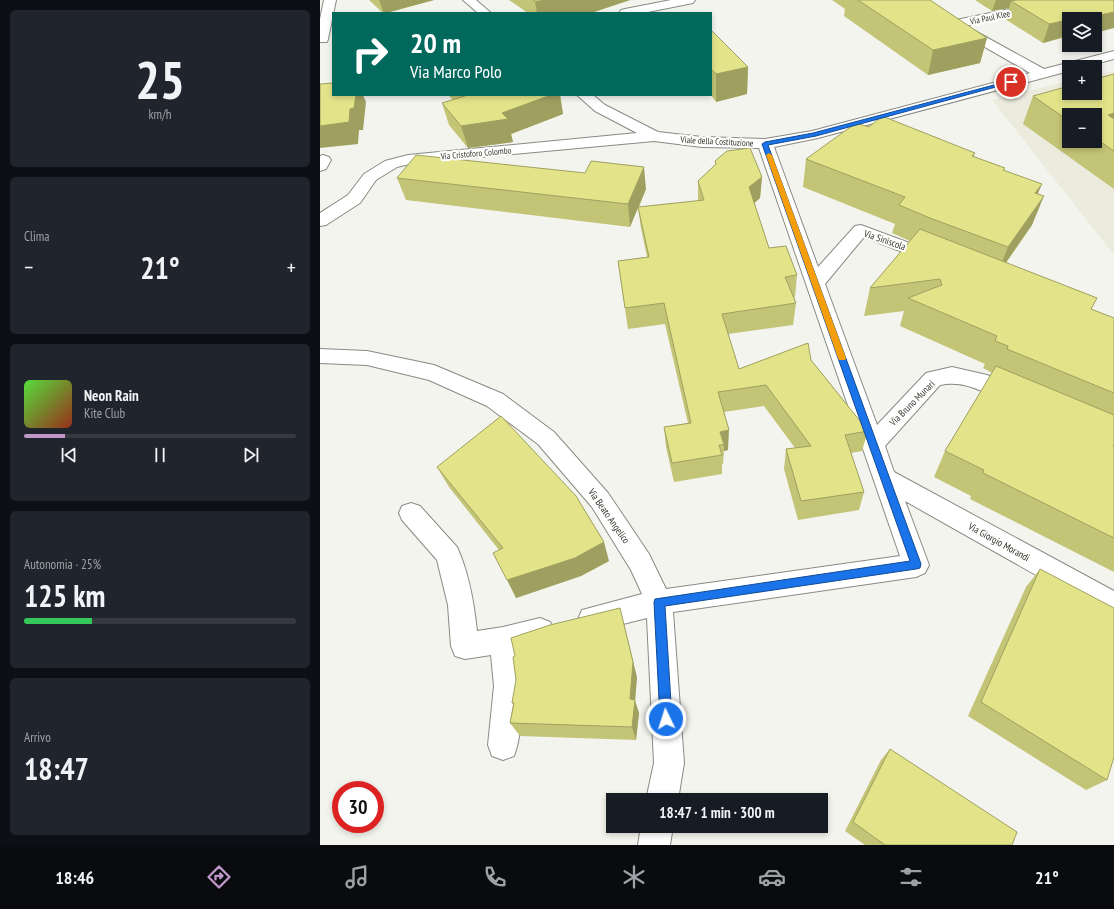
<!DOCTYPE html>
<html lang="it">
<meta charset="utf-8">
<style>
body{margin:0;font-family:"PT Sans Narrow",sans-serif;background:#20242c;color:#f1f3f6;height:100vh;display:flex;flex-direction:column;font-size:15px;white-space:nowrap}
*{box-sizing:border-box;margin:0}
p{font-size:13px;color:#9ea1a6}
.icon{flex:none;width:22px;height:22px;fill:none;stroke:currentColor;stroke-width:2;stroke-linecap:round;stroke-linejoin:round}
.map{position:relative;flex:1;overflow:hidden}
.panel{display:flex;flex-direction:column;gap:10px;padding:10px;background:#0d0f14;width:320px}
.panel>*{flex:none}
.top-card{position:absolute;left:12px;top:12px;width:380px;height:84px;border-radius:0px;box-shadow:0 2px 6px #0003;background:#00695c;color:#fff;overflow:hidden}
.fabs{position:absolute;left:742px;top:12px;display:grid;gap:8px}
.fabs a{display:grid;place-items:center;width:40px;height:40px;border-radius:0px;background:#171b24;box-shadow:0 2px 6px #0003;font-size:20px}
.speed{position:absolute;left:12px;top:781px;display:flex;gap:8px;font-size:20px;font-weight:700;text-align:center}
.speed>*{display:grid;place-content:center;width:52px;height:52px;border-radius:50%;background:#171b24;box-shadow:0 2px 6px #0003;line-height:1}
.speed .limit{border:6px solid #d22;background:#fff;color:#111}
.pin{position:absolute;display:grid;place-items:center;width:34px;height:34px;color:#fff;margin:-17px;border:2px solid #fff;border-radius:50%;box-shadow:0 1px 4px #0007}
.me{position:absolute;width:44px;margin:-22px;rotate:356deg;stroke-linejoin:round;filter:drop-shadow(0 0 3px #0008)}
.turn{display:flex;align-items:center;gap:14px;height:84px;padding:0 12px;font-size:18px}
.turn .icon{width:52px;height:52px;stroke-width:2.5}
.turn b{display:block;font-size:28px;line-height:34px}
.big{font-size:30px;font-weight:800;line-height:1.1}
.panel .card{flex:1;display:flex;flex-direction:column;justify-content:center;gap:6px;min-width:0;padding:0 14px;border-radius:6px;background:#20242c}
.panel .dial{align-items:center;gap:0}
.dial b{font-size:52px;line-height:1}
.song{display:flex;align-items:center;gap:12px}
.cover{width:48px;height:48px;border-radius:6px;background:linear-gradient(135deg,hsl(110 70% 55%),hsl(10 70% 35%))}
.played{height:4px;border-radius:2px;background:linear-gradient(90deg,#c097c9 15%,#363941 15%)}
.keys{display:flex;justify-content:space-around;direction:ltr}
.heat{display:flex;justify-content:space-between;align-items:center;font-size:22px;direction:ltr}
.charge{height:6px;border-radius:3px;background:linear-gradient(90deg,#34c759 25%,#363941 0)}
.trip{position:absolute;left:286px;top:793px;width:222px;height:40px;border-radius:0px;background:#171b24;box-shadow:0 2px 6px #0003;font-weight:800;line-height:40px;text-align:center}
.menu{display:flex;height:64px;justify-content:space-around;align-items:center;background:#090b0e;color:#9ea1a6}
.menu .icon{width:28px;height:28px}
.menu .on{color:#c097c9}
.menu b{font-size:18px;color:#f1f3f6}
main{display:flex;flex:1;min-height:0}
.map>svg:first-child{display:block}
.built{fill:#ececde;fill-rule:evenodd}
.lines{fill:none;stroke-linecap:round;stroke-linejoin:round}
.street-casing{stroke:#8a8a84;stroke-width:2}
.street{fill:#fff;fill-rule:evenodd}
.wall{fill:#c3c476;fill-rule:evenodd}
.shaded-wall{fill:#9fa060}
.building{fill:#e3e489;stroke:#9fa060}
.route{fill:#1a73e8;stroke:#114b97}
.slow{fill:#f59e0b}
.labels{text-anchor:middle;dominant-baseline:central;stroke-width:4;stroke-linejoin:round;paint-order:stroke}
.far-street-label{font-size:9px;fill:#343431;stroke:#fffffe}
.street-label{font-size:10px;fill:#343431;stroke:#fffffe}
</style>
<main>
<section class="panel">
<div class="card dial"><b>25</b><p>km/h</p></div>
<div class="card"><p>Clima</p>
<div class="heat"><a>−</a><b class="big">21°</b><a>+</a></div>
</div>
<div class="card">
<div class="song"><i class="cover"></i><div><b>Neon Rain</b><p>Kite Club</p></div></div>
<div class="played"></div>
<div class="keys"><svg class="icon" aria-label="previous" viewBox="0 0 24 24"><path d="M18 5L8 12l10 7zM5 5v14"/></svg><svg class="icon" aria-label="pause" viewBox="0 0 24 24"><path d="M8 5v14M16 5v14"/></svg><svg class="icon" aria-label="next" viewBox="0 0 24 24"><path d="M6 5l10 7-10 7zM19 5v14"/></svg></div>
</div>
<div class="card"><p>Autonomia · 25%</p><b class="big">125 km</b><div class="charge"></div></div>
<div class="card"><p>Arrivo</p><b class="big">18:47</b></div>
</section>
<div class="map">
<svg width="794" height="845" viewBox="0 0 794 845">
<rect width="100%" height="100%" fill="#f4f4ee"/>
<path class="built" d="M 794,71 L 794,255 L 672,100 L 749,81 L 749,93 L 775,93 L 775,75 ZM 749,115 L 775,115 L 775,141 L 749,141 Z"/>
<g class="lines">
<g class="street-casing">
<path id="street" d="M 4,0 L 16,0 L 8,39 L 7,42 L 0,42 L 0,19 Z
M 143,0 L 156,0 L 171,13 L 158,13 Z
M 351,0 L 375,0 L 373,3 L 323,13 L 299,13 L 301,10 L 305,9 Z
M 586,0 L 601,0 L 636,20 L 734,0 L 757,0 L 755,3 L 751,4 L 646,26 L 724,69 L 794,51 L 794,59 L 764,67 L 749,67 L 749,71 L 498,138 L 454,147 L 498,267 L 535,226 L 541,225 L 619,254 L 622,258 L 619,262 L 613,264 L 544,237 L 505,284 L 557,425 L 606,373 L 632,367 L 667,375 L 701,390 L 704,396 L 701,402 L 693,404 C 666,396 649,379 620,385 L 565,446 L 574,472 L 794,591 L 794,617 L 785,614 L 585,501 L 609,565 L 605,573 L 596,577 L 353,612 L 364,763 L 358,800 L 326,800 L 334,763 L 327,618 L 271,632 L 262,628 L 258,619 L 262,610 L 322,594 L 311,570 L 272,507 L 218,444 L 167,406 L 109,380 L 47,365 L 0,363 L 0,349 L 47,351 L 114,365 L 183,394 L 234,432 L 288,493 L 329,554 L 346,589 L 580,556 L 439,148 L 382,147 L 334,141 L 94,163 L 77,167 L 56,180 L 40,203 L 6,225 L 0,226 L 0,213 L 28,195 L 44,174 L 65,161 L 88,155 L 317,133 L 275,111 L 257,95 L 273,95 L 285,105 L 338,132 L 382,137 L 445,139 L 492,131 L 710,73 L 588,3 Z
M 3,155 L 9,157 L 11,160 L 6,169 L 0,171 L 0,156 Z
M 91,503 L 100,506 L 137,547 C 149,573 154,603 157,631 L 183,627 L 220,618 L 230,622 L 234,631 L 230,640 L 198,650 C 201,680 205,727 194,756 L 183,760 L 172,756 L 168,745 L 174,686 L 171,655 L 145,659 L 135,656 L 131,646 L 128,605 L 117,560 L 82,520 L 79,513 L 82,506 Z
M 321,826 L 353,826 L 350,845 L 318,845 Z"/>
</g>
<use href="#street" class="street"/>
</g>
<path class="wall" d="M 49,0 L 114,0 L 66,13 L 63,13 Z
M 189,0 L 310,0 L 274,12 L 265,13 L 208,13 Z
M 512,0 L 610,0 L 667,38 L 660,63 L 608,75 L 524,16 L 525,9 Z
M 655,0 L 794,0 L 749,19 L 749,39 L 744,40 L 741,38 L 723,43 L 685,19 L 689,8 L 672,11 Z
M 391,31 L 428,67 L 427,94 L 396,102 L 391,95 Z
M 794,74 L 794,189 L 703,124 L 713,96 ZM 749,115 L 775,115 L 775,141 L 749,141 Z
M 128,95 L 240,95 L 243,114 L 191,134 L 193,142 L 148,148 L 129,125 L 122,103 L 133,100 Z
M 549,127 L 655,153 L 654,157 L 685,168 L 684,171 L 717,194 L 712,225 L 686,263 L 777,298 L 771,309 L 794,318 L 794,444 L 793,446 L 794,446 L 794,572 L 650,499 L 651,496 L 614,477 L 625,451 L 672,373 L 663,368 L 665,364 L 580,326 L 584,311 L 544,316 L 550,288 L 590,241 L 572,233 L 575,224 L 483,187 L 486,159 Z
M 395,161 L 442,177 L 440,198 L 434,203 L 449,248 L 477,275 L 475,297 L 473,297 L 476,303 L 473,325 L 408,334 L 419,369 L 491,360 L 548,431 L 542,451 L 531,453 L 544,492 L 539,510 L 478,520 L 464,469 L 466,449 L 475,448 L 444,406 L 404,412 L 408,450 L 404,451 L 403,464 L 402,465 L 402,474 L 354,482 L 346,447 L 344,427 L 368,423 L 345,324 L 308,329 L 298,261 L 327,257 L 321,228 L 318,207 L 310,227 L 86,200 L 77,178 L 326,189 L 319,207 L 378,201 L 378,181 L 395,165 Z
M 117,467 L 289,561 L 261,576 L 196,598 L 179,550 L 129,487 Z
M 720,569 L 787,780 L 766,790 L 648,716 L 706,587 Z
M 317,677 L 315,701 L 319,713 L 316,740 L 200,736 L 190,723 L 193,704 L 192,703 Z
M 570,749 L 692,845 L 545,845 L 525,831 L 561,760 Z"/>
<path class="shaded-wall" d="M 59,0 L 114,0 L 66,13 L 64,13 Z
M 226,0 L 310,0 L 274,12 L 265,13 L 217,13 L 215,2 Z
M 676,0 L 726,0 L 691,1 L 689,8 L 672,11 Z
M 794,12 L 794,28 L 775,33 L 775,19 L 761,19 Z
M 748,20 L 741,38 L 723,43 L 729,24 Z
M 749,26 L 749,39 L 744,40 Z
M 667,38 L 660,63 L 608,75 L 613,50 Z
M 428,67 L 427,94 L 396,102 L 396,74 Z
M 36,95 L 43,95 L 46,102 L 43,130 L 39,130 L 38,144 L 0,148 L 0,126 Z
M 231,95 L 240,95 L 243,114 L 191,134 L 193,142 L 148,148 L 141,126 Z
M 794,113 L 794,136 L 788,115 Z
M 324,167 L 326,189 L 310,227 L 308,204 Z
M 442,177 L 440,198 L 428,209 L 429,187 Z
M 722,184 L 710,212 L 715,193 Z
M 724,196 L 712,225 L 677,275 L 688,247 Z
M 409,430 L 408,450 L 404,451 L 404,445 L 400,432 Z
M 284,542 L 289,561 L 261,576 L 196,598 L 187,580 Z
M 304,625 L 317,677 L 315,701 L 319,713 L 316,740 L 312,727 Z"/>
<path class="building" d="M 213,0 L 226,0 L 215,2 Z
M 538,0 L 610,0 L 667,38 L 613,50 Z
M 696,0 L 794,0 L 794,12 L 761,19 L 749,19 L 749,21 L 748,20 L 729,24 L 691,1 Z
M 391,31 L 392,31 L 428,67 L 396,74 L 391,69 Z
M 794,74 L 794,113 L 788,115 L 794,119 L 794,151 L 775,138 L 775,115 L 749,115 L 749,121 L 713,96 L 749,86 L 749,93 L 775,93 L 775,79 Z
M 13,83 L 13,95 L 36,95 L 34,108 L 30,109 L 29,122 L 0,126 L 0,84 Z
M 144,95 L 231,95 L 182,113 L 188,119 L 141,126 L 122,103 L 145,96 Z
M 562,116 L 655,153 L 652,156 L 685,168 L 683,170 L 722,184 L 715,193 L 724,196 L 688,247 L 610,218 L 579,205 L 585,197 L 486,159 L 536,123 L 549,127 Z
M 430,148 L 442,177 L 429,187 L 449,248 L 466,246 L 477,275 L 465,277 L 476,303 L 402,314 L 419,369 L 488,343 L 491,360 L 548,431 L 525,435 L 544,492 L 481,501 L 466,449 L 491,446 L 446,385 L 398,392 L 409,430 L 400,432 L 404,445 L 399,445 L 402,455 L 352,463 L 344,427 L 371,423 L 344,303 L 305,308 L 298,261 L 329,257 L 318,207 L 384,200 L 378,181 L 396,164 L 395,161 L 407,151 Z
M 96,155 L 265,173 L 271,161 L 324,167 L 308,204 L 77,178 Z
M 600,229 L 777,298 L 771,309 L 794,318 L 794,393 L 687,349 L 688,346 L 675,341 L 677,336 L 588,298 L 622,285 L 620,279 L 550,288 Z
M 676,366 L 794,415 L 794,444 L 793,446 L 794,446 L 794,538 L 663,473 L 664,470 L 625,451 Z
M 181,416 L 256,496 L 284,542 L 255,558 L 187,580 L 173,553 L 183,548 L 117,467 Z
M 720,569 L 794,608 L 794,757 L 787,780 L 661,702 Z
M 300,608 L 313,662 L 310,699 L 315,700 L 312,727 L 190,723 L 194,703 L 192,703 L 193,697 L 196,680 L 193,657 L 195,656 L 191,638 L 230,625 Z
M 570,749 L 697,832 L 692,845 L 565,845 L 533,822 Z"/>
<path class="route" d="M 689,81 L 694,82 L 496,136 L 448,145 L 601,564 L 600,568 L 596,569 L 345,606 L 352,719 L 351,724 L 346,725 L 342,724 L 340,719 L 334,602 L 335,599 L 590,561 L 442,144 L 445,142 L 493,133 Z"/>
<path class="slow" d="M 449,153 L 452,155 L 526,358 L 525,360 L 519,360 L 518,358 L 446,155 Z"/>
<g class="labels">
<g class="far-street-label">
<text transform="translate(670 17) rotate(-12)">Via Paul Klee</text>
<text transform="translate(397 141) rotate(3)">Viale della Costituzione</text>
<text transform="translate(156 153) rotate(-5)">Via Cristoforo Colombo</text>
</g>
<g class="street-label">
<text transform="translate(565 240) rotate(19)">Via Siniscola</text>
<text transform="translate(592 403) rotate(-45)">Via Bruno Munari</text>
<text transform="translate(289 516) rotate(55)">Via Beato Angelico</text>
<text transform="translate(679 542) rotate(29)">Via Giorgio Morandi</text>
</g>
</g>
</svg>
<div class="fabs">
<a><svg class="icon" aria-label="layers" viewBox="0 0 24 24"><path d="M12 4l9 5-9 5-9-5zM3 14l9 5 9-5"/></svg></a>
<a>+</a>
<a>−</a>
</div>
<div class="speed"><div class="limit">30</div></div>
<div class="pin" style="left:691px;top:82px;background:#d93025"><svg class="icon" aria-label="arrive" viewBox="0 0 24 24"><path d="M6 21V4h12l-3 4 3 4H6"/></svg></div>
<svg class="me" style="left:346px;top:719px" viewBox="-20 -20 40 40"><circle r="17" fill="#1a73e8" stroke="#fff" stroke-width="3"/><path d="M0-11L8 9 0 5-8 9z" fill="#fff"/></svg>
<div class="trip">18:47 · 1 min · 300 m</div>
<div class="top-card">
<div class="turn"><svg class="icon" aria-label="right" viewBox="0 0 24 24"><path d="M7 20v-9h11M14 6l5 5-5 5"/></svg><div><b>20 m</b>Via Marco Polo</div></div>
</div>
</div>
</main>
<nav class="menu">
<b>18:46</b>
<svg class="icon on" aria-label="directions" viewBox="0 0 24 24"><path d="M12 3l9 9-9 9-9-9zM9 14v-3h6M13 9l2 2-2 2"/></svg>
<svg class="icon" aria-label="music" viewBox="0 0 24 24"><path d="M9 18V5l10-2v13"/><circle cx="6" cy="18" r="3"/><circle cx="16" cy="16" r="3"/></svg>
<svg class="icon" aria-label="phone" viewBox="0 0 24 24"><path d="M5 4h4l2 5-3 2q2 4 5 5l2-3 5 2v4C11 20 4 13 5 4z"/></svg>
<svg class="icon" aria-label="climate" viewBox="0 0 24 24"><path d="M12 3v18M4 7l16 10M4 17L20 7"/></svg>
<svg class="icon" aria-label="car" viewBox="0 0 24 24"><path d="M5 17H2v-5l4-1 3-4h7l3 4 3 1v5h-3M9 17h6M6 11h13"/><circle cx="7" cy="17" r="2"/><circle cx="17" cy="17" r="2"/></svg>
<svg class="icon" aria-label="filters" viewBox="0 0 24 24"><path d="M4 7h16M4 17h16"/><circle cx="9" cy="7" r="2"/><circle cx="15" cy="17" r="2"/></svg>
<b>21°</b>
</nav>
